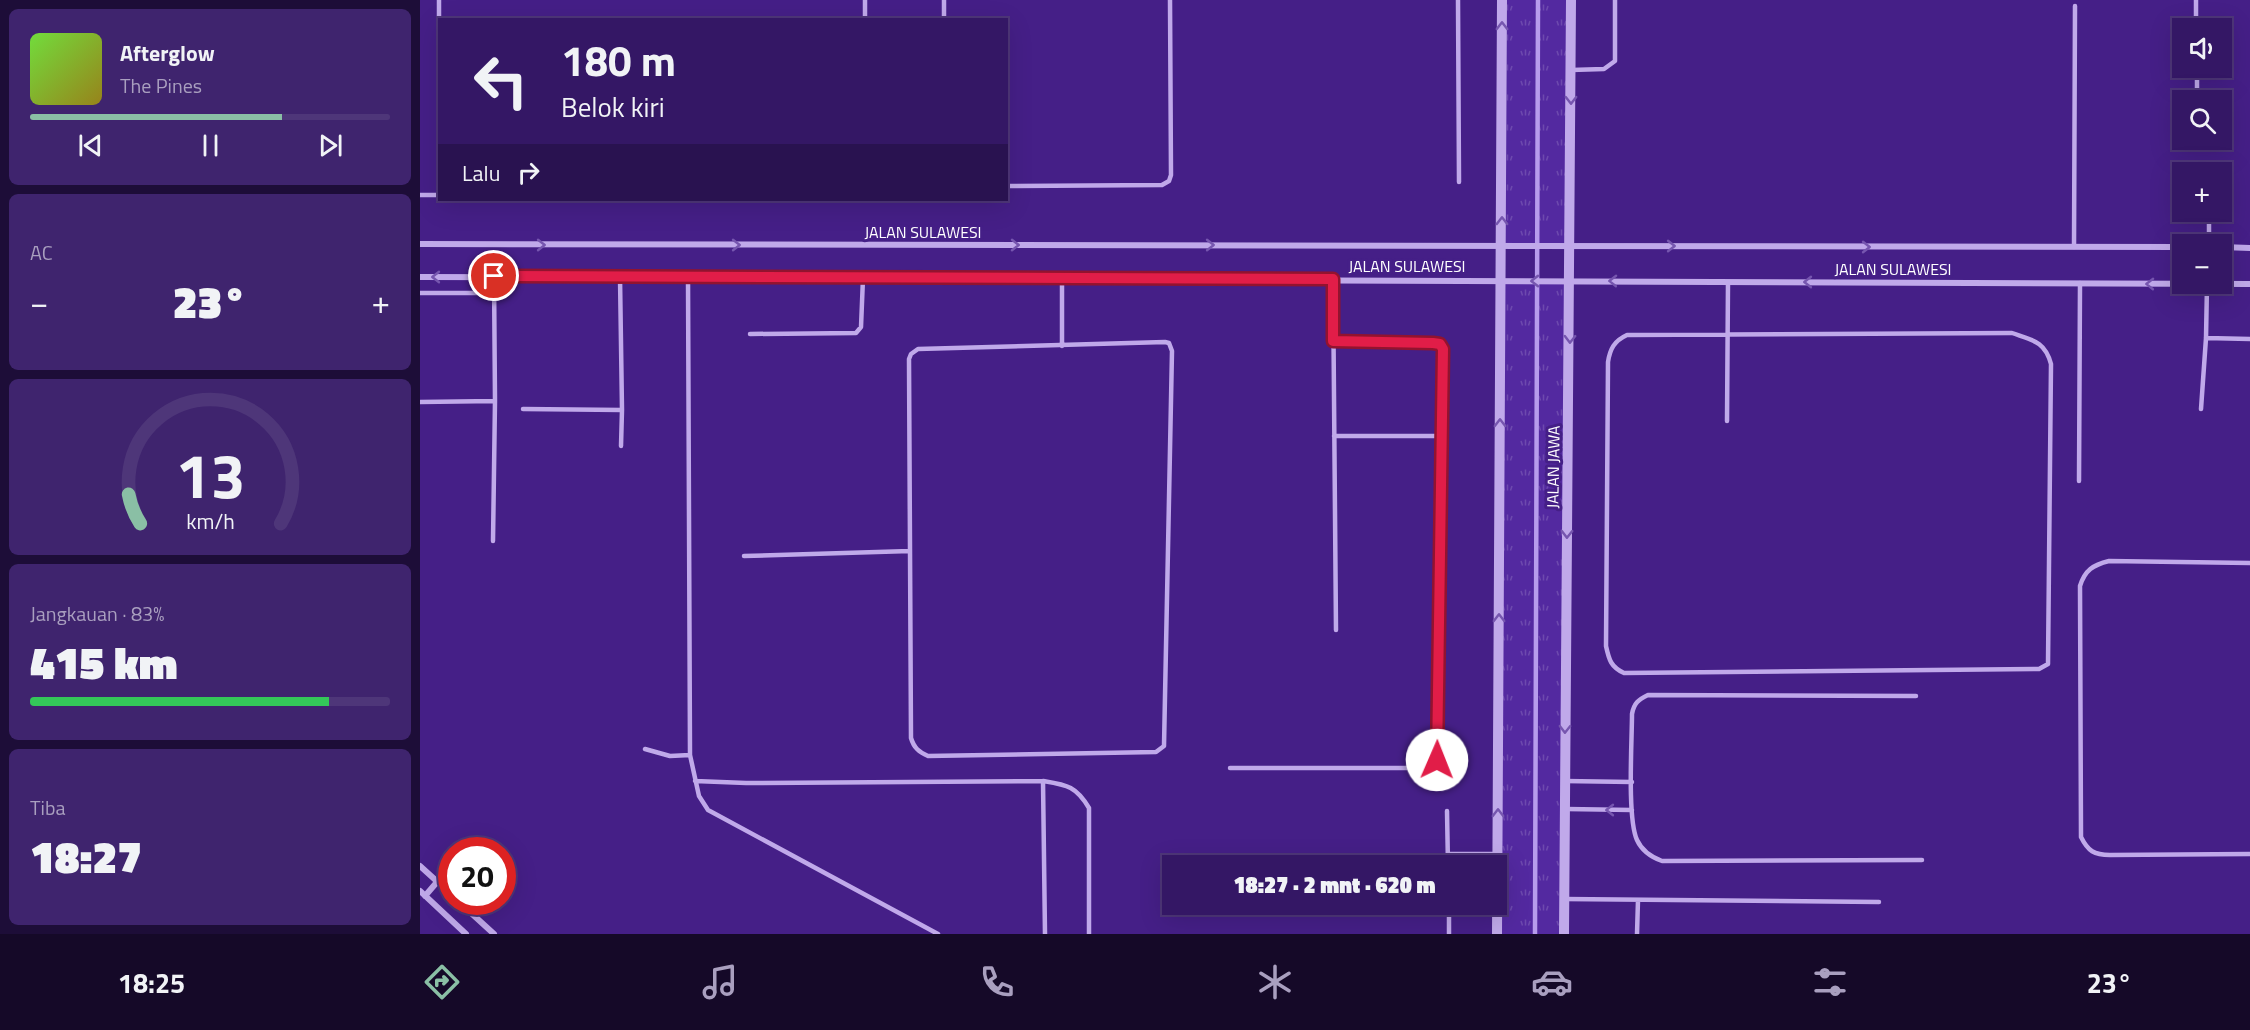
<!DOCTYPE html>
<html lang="id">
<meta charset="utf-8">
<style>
body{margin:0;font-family:"Titillium Web",sans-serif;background:#3f246e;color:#f1f3f6;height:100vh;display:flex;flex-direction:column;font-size:22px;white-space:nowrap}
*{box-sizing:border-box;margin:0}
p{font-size:20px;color:#a99fbf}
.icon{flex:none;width:33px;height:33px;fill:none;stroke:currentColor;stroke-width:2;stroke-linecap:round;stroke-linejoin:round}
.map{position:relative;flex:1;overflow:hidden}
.side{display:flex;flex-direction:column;gap:9px;padding:9px;background:#1d0d38;width:420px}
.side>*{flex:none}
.hud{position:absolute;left:18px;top:18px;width:570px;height:183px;border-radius:0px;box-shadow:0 6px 24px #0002,0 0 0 2px #4e3679;background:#341765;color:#f1f3f6;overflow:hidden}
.buttons{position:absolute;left:1752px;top:18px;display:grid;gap:12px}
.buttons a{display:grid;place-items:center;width:60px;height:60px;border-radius:0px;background:#341765;box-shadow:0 6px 24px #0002,0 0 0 2px #4e3679;font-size:30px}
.speed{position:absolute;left:18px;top:837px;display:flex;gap:12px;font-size:30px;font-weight:700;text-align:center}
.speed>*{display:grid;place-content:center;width:78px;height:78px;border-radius:50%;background:#341765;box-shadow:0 6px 24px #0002,0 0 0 2px #4e3679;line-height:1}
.speed .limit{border:9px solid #d22;background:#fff;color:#111}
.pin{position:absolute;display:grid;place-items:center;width:51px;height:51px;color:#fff;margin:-26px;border:3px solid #fff;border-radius:50%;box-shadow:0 2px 6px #0007}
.me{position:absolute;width:66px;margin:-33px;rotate:1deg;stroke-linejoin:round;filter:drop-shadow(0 0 4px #0008)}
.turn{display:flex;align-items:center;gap:21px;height:126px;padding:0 24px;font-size:27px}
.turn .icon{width:78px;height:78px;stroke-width:2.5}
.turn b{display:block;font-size:42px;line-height:51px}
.then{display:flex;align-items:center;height:57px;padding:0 24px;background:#0003;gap:12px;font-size:22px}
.big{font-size:45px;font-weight:800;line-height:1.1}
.side .widget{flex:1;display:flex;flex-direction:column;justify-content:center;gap:9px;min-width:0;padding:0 21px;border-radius:9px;background:#3f246e}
.side .dial{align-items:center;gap:0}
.dial svg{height:156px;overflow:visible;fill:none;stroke:#4e3679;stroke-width:7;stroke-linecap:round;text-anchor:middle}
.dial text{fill:#f1f3f6;stroke:none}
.song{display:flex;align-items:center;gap:18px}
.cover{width:72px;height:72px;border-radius:9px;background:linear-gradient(135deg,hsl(100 70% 55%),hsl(50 70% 35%))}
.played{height:6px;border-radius:3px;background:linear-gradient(90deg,#8abfa5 70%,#4e3679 70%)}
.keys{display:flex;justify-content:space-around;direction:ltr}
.heat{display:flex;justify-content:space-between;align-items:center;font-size:33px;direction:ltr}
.charge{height:9px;border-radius:4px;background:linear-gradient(90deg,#34c759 83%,#4e3679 0)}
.trip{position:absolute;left:742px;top:855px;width:345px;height:60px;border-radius:0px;background:#341765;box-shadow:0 6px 24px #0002,0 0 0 2px #4e3679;font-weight:800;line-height:60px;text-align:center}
.tab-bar{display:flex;height:96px;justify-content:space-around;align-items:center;background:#150928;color:#a99fbf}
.tab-bar .icon{width:42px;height:42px}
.tab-bar .current{color:#8abfa5}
.tab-bar b{font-size:27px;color:#f1f3f6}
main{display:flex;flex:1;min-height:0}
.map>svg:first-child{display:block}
.grass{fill:url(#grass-tufts)}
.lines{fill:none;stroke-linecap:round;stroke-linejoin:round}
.stream{stroke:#b79cec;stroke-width:4.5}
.service{stroke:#c0a9ea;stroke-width:4.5}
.minor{stroke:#c0a9ea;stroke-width:6}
.tertiary{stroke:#c0a9ea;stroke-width:10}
.oneway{stroke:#7656af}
.route-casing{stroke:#92132f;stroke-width:15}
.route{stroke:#e11d48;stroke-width:10}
.labels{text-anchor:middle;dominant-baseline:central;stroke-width:6;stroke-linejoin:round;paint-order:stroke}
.street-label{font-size:16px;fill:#fff;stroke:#451f87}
</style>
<main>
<section class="side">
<div class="widget">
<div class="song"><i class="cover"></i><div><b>Afterglow</b><p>The Pines</p></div></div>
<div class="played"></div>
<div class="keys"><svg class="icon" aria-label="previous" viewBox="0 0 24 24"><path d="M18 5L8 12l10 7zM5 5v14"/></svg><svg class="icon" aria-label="pause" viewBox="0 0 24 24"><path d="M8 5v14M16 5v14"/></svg><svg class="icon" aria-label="next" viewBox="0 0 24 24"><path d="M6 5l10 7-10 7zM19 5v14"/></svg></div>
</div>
<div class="widget"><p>AC</p>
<div class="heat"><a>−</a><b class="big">23°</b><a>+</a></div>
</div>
<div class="widget dial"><svg viewBox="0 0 100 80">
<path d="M14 69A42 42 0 1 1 86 69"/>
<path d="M14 69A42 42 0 0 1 8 54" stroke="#8abfa5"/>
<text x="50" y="56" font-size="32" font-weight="700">13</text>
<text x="50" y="72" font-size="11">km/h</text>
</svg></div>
<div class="widget"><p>Jangkauan · 83%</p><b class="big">415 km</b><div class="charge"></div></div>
<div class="widget"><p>Tiba</p><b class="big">18:27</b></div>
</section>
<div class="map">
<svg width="1830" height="934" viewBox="0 0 1830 934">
<defs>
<pattern id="grass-tufts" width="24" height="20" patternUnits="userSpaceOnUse" patternTransform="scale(1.5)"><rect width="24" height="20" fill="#5329a0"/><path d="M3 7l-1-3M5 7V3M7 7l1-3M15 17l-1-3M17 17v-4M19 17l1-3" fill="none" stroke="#6d49ae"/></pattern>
</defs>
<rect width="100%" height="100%" fill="#451f87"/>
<path class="grass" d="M 1082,0 L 1151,0 L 1151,246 L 1082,246 Z
M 1081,280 L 1151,281 L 1145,934 L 1078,934 Z"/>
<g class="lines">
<path class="stream" d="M 1115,934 L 1118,0"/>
<path class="service" d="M 445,0 L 445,20
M 1038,0 L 1039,182
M 1776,0 L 1776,28
M 524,20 L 524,0
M 1777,68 L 1777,100
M 1151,70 L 1184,69 L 1195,61 L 1195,0
M 1777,140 L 1777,146
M 586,186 L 742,185 L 749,181 L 751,175 L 750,0
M 0,195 L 20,195
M 19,195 L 19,0
M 1789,244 L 1789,212
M 1654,247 L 1655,6
M 200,277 L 202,410 L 201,446
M 913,279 L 916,630
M 0,293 L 74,293
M 1592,333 C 1612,340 1625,341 1631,364 L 1628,664 L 1619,669 L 1204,673 C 1191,667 1189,660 1186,646 L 1188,362 C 1190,349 1194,341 1207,335 Z
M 330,334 L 436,333 L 441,327 L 443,278
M 1786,338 L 1830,339
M 745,342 L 749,343 L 752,351 L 744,746 L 736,752 L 508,756 C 499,752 494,748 491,738 L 489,359 L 491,354 L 498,349 Z
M 642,346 L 642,279
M 0,402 L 75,401
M 103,409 L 202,410
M 1781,409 L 1786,338 L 1787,285
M 1307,421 L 1308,282
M 914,436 L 1022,436
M 1659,481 L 1660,283
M 73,541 L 75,401 L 74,276
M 324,556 L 490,551
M 1830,563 L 1689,561 C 1673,565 1665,570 1660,586 L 1661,837 C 1668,851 1674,855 1690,855 L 1830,854
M 1496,696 L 1228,695 C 1218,700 1214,703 1212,714 C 1212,741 1207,818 1217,840 C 1222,851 1231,857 1242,861 L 1502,860
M 225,749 L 250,756 L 270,755 L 268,277
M 270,755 L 279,796 L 288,810 L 518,934
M 810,768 L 1007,768 L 1014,765 L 1017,760 L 1023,349 L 1020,344 L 1013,343 L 913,341
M 275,781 L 326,783 L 623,781 C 647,785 656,786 669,808 L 669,934
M 623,781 L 625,934
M 1144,781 L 1212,782
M 1146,809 L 1212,810
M 1027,811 L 1028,866
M 1028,854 L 1077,854
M 1144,899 L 1459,902
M 1029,904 L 1029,934
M 1217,934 L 1218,900"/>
<path class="minor" d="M 0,244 L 1762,247
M 1802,247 L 1830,248
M 0,277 L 1830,284
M 0,866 L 32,895
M 0,891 L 46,934
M 5,896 L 17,882
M 39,902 L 74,934"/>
<path class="tertiary" d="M 1077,934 L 1082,0
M 1144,934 L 1151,0"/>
</g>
<defs><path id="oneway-chevron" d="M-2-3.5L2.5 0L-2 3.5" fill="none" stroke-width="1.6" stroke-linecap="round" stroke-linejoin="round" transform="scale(1.5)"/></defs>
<g class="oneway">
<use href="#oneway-chevron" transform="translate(1082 26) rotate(-90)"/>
<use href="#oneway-chevron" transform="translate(1151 100) rotate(90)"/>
<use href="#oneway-chevron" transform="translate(1082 221) rotate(-90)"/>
<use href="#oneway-chevron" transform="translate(121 245)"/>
<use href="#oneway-chevron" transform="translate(316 245)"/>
<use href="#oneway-chevron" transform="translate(595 245)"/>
<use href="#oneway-chevron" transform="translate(790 245)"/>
<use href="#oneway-chevron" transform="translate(1251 246)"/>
<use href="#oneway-chevron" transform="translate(1446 247)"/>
<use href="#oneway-chevron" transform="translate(16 277) rotate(180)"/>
<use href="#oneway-chevron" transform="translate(1115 281) rotate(-180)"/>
<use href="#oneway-chevron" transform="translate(1193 281) rotate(-179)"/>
<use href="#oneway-chevron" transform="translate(1388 282) rotate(-180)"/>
<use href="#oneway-chevron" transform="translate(1730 284) rotate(-179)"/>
<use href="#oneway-chevron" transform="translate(1150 339) rotate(91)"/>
<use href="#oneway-chevron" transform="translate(1080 423) rotate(-90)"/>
<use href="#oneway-chevron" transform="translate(1147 534) rotate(91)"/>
<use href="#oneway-chevron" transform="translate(1079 618) rotate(-90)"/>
<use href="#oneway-chevron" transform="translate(1145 729) rotate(91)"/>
<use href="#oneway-chevron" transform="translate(1190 810) rotate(-180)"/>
<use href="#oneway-chevron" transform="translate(1078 813) rotate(-90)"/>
</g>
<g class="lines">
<g class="route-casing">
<path id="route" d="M 74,276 L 913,279 L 913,341 L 1013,343 L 1020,344 L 1023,349 L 1017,760"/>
</g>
<use href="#route" class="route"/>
</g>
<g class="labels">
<g class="street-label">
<text x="503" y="232">JALAN SULAWESI</text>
<text x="987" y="266">JALAN SULAWESI</text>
<text x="1473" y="269">JALAN SULAWESI</text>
<text transform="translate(1133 467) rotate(-89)">JALAN JAWA</text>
</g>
</g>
</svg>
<div class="buttons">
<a><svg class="icon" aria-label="sound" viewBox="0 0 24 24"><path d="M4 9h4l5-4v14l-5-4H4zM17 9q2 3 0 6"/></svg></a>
<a><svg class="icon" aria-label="search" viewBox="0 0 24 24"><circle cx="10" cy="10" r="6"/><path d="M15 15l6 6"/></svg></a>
<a>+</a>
<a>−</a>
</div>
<div class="speed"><div class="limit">20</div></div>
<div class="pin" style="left:74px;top:276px;background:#d93025"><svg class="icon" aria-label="arrive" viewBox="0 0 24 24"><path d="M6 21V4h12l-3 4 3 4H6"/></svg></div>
<svg class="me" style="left:1017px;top:760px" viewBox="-20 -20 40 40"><circle r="19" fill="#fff"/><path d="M0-13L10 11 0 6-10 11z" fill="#e11d48"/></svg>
<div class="trip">18:27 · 2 mnt · 620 m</div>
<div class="hud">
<div class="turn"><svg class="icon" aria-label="left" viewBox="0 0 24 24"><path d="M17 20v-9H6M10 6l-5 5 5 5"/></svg><div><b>180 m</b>Belok kiri</div></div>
<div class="then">Lalu<svg class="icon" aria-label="right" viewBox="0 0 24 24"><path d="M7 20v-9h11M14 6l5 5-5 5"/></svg></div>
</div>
</div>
</main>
<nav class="tab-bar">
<b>18:25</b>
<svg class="icon current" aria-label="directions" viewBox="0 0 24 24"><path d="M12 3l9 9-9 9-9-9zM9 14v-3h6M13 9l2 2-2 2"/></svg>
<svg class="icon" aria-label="music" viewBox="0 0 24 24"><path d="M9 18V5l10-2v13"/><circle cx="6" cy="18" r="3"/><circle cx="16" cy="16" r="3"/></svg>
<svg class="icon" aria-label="phone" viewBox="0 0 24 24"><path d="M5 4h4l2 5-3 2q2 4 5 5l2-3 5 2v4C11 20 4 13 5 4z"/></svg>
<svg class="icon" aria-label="climate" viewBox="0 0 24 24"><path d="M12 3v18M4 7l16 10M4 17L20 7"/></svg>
<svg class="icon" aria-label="car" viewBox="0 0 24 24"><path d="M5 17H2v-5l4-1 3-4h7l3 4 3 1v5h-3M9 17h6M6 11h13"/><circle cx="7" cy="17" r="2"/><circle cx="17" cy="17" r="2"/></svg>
<svg class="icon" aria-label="filters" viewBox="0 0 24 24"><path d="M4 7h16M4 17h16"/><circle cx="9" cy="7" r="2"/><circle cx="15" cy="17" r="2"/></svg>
<b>23°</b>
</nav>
